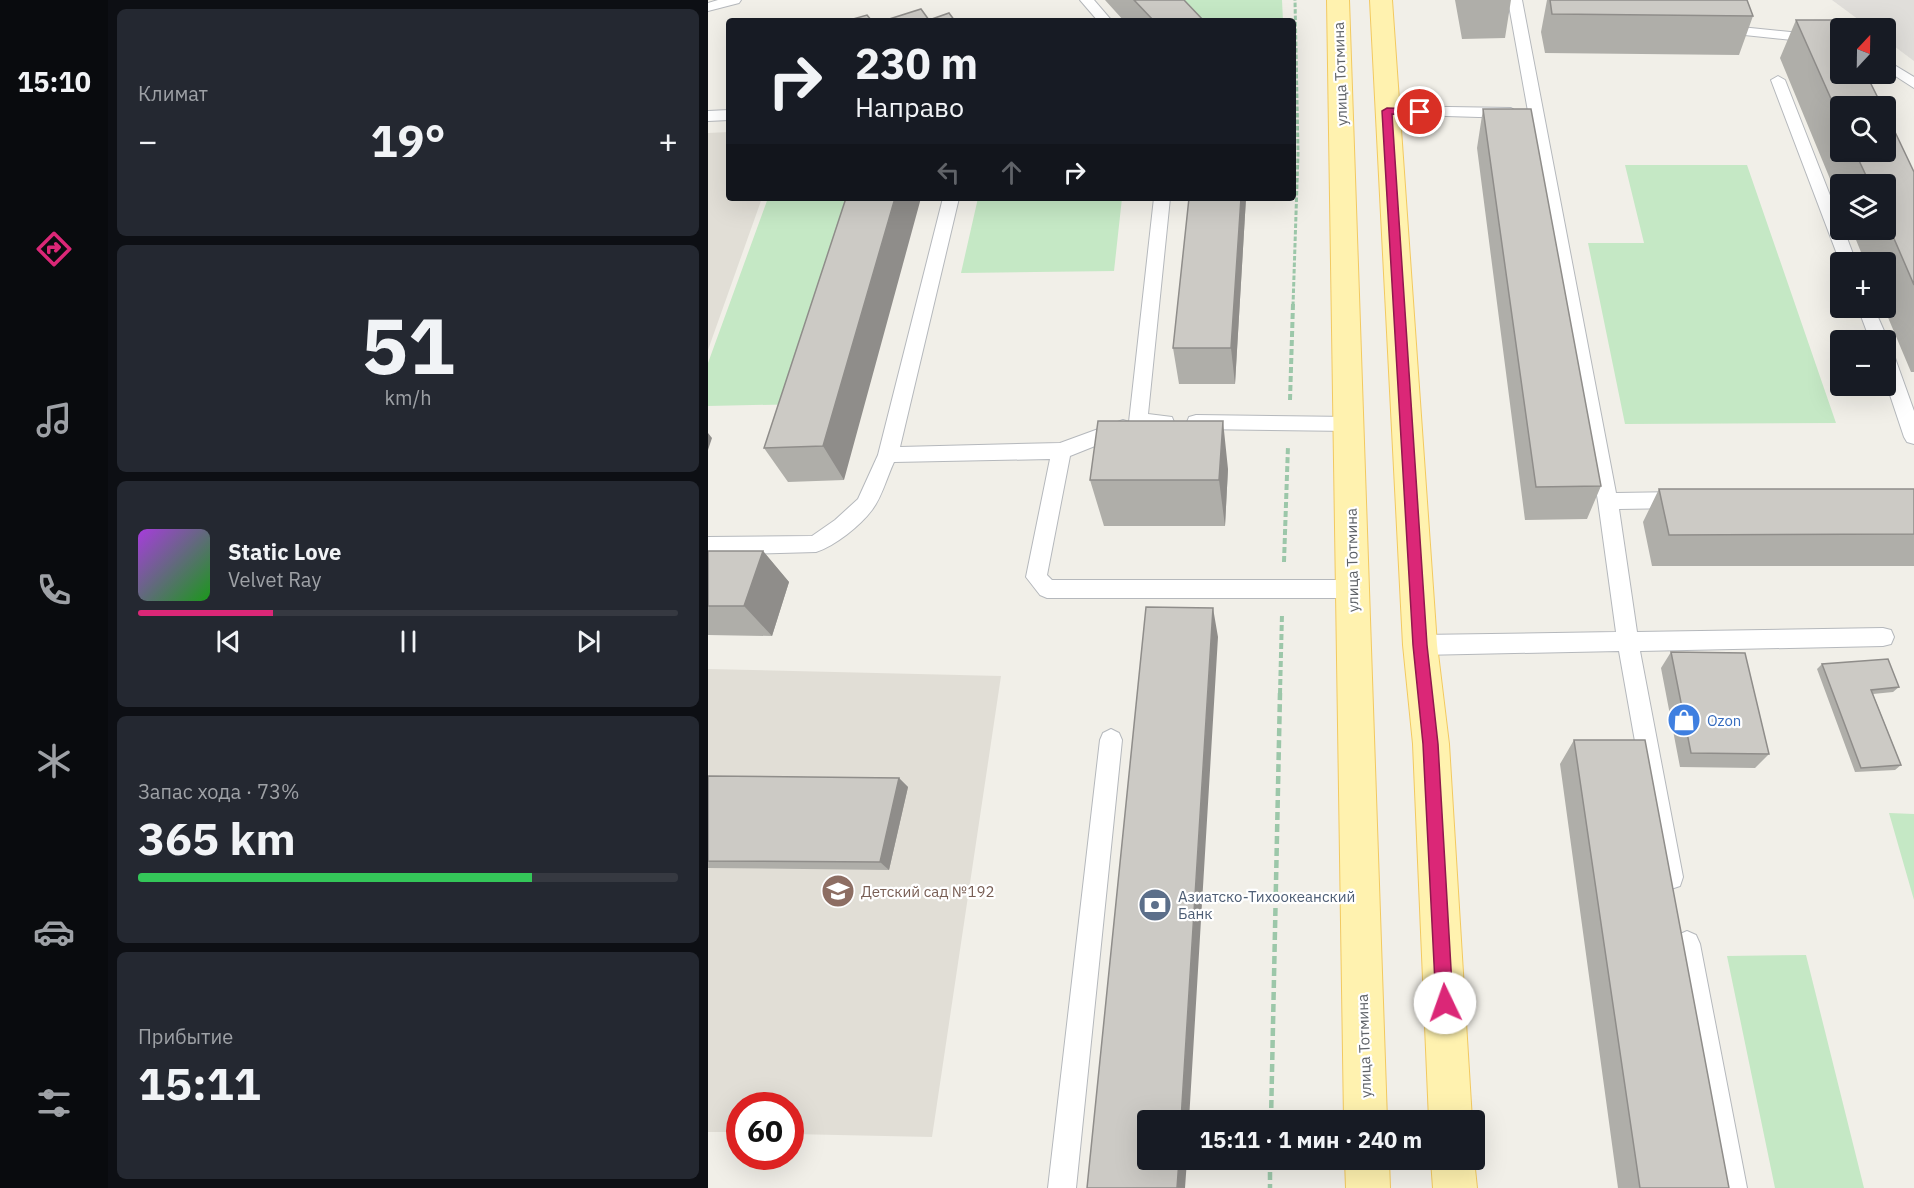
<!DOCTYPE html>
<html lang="ru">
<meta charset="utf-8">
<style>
body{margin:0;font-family:"IBM Plex Sans",sans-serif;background:#242831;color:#f1f3f6;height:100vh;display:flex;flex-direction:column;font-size:22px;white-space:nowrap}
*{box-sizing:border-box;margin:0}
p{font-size:20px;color:#9ea1a6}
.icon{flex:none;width:33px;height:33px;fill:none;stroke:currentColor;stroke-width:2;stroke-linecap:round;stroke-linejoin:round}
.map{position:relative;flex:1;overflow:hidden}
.drawer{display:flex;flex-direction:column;gap:9px;padding:9px;background:#0d0f14;width:600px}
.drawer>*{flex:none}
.hud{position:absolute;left:18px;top:18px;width:570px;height:183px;border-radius:6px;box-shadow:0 6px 24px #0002;background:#171b24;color:#f1f3f6;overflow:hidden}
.needle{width:39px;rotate:22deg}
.tools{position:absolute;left:1122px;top:18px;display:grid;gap:12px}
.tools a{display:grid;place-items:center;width:66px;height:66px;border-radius:6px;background:#171b24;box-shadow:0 6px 24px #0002;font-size:30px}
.speed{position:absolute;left:18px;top:1092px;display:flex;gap:12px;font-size:30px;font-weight:700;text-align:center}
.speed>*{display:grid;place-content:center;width:78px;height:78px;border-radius:50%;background:#171b24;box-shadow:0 6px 24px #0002;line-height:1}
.speed .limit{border:9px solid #d22;background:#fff;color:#111}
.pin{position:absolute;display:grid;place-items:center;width:51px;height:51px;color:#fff;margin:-26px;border:3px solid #fff;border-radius:50%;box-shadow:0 2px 6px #0007}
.me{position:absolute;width:66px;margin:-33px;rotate:357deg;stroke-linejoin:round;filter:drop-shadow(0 0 4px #0008)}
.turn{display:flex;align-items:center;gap:21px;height:126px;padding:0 30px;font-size:27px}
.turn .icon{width:78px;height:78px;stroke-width:2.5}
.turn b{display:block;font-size:42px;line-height:51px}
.lanes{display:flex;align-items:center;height:57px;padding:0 30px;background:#0003;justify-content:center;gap:30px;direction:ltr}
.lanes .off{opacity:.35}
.big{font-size:45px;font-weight:700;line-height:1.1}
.drawer .widget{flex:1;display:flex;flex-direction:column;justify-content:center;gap:9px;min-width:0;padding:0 21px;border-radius:9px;background:#242831}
.drawer .dial{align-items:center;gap:0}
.dial b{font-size:78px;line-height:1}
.song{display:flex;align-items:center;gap:18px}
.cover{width:72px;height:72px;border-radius:9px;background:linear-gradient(135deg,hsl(280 70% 55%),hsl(120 70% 35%))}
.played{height:6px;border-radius:3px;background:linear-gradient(90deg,#db2777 25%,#363941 25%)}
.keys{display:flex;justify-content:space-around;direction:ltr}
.heat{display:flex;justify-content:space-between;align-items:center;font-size:33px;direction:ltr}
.charge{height:9px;border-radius:4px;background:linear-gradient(90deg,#34c759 73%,#363941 0)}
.trip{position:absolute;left:429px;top:1110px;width:348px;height:60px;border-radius:6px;background:#171b24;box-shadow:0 6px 24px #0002;font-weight:700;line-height:60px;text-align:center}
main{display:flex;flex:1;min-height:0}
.tab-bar{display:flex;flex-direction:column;width:108px;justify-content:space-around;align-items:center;background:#090b0e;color:#9ea1a6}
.tab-bar .icon{width:42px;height:42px}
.tab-bar .on{color:#db2777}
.tab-bar b{font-size:27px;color:#f1f3f6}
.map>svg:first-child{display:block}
.industrial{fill:#e0deda}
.education{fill:#e1ded6}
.green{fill:#c5e8c5}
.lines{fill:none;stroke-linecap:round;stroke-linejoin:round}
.lane-casing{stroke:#b5b8bc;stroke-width:2}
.primary-casing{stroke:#f2c960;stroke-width:2}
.path-far2{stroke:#9cc7a9;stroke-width:3;stroke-dasharray:4.5 2;stroke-linecap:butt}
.path-far1{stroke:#9cc7a9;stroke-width:4;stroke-dasharray:6 3;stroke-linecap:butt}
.path{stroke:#9cc7a9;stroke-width:4.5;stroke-dasharray:8 4;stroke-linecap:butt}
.lane{fill:#fff;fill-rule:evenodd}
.primary{fill:#fff2af;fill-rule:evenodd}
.wall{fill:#afaea9}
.shaded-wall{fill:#8f8d8a}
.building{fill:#cccac5;stroke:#8f8d8a;stroke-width:1.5}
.route{fill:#db2777;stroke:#8e194d;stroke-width:1.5}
.labels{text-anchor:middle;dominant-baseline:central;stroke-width:4.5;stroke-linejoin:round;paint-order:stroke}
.street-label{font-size:15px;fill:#5f6368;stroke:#fff}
.shop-label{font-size:15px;fill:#366cbe;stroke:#fff;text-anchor:start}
.education-label{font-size:15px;fill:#785e54;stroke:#fff;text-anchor:start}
.service-label{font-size:15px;fill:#4e5e75;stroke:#fff;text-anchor:start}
</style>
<main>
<nav class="tab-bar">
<b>15:10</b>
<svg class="icon on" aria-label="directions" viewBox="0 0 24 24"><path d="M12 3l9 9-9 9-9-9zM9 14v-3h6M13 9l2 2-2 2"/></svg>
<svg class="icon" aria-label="music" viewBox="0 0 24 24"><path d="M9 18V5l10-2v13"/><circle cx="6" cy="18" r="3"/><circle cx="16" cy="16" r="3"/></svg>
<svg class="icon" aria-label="phone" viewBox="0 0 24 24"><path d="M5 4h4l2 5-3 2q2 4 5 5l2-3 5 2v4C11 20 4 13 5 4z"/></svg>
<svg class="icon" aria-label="climate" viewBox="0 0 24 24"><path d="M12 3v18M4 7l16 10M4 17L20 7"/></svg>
<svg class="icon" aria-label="car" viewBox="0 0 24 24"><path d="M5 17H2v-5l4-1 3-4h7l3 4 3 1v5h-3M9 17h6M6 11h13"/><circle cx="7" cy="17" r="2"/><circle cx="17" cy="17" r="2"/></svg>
<svg class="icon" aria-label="filters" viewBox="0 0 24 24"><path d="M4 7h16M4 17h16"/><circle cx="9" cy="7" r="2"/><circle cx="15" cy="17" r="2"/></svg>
</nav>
<section class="drawer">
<div class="widget"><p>Климат</p>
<div class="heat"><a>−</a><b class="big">19°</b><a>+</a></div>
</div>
<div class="widget dial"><b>51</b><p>km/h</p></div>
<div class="widget">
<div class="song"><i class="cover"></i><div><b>Static Love</b><p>Velvet Ray</p></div></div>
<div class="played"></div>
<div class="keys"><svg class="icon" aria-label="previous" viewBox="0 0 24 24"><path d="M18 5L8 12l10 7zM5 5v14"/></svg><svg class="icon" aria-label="pause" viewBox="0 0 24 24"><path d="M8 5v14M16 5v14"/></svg><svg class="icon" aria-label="next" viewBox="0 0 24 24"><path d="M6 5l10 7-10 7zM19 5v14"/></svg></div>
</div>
<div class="widget"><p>Запас хода · 73%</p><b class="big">365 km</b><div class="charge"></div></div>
<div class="widget"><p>Прибытие</p><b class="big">15:11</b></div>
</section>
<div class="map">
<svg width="1206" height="1188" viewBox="0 0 1206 1188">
<rect width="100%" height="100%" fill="#f1efe8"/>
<path class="industrial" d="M 1124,0 L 1206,0 L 1206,61 L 1178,40 L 1178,28 L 1162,28 Z"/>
<path class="education" d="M 21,132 L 21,198 L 54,198 L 0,350 L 0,133 Z
M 0,669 L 293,676 L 224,1137 L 83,1134 L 82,1106 L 32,1106 L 31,1132 L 0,1132 Z"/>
<path class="green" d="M 450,0 L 574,0 L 575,21 L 470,21 Z
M 917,165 L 1039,165 L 1128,423 L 917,424 L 880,243 L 936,243 Z
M 60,198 L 161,198 L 99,404 L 0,406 L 0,363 Z
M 270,198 L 414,198 L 406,271 L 253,273 Z
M 1181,813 L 1206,814 L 1206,900 Z
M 1098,955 L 1156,1188 L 1067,1188 L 1019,956 Z"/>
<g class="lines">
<g class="lane-casing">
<path id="lane" d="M 10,0 L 33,0 L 31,3 L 0,11 L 0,3 Z
M 372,0 L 386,0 L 404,21 L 390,21 Z
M 800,0 L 814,0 L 908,493 L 971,492 L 978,494 L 981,500 L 978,506 L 971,508 L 911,509 L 929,632 L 1175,628 L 1183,630 L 1186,637 L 1183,644 L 1175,646 L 932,651 L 975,877 L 972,886 L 963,889 L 954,886 L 951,877 L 911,651 L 712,655 L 704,652 L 701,645 L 704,638 L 712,635 L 908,632 L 890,501 Z
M 1013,25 L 1132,37 L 1132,45 L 1008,32 L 1006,29 Z
M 1178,60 L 1206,77 L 1206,88 L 1178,70 Z
M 1070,76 L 1077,80 L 1132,221 L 1132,230 L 1136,230 L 1148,262 L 1132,262 L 1063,80 Z
M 679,106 L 803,108 L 811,113 L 803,118 L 674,114 L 671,111 L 674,108 Z
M 21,110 L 21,120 L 0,121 L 0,111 Z
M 235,198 L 251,198 L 192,447 L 352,443 L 415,420 L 421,422 L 446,198 L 462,198 L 440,414 L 464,417 L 466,422 L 464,427 L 457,429 L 424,426 L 422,432 L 362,456 L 339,575 L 344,580 L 644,580 L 651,583 L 654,589 L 651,595 L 644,598 L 339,598 L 332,595 L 318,577 L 342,459 L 186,462 C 179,477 174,497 164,510 C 152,526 127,546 108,552 L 0,555 L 0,537 L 104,536 L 127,520 L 150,499 L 170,455 Z
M 1150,308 L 1166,308 L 1180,340 L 1178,344 L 1178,340 L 1162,340 Z
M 1178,351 L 1184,353 L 1187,358 L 1206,411 L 1206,444 L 1199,442 L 1196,437 L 1178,383 Z
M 488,415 L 642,417 L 649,419 L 651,424 L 649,429 L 642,431 L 488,429 L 481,427 L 479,422 L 481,417 Z
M 403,729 L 411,733 L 414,740 L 368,1188 L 340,1188 L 392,740 L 395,733 Z
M 979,931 L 988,935 L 992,944 L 1039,1188 L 1011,1188 L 966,944 L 970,935 Z"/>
</g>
<g class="primary-casing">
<path id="primary" d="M 619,0 L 641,0 L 679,1120 L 636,1120 Z
M 662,0 L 684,0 L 729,645 L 741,744 L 764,1120 L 721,1120 L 705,744 L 695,645 Z
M 766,1159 L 769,1188 L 725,1188 L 723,1160 Z
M 637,1160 L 681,1160 L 682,1188 L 638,1188 Z"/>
</g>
<path class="path-far2" d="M 585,306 L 590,153 L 587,0"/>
<path class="path-far1" d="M 582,400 L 585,304
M 576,562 L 580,446
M 572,694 L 574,614"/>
<path class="path" d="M 563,1120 L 572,693
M 562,1160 L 562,1188"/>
<use href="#lane" class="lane"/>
<use href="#primary" class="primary"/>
</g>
<path class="wall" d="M 397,0 L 476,0 L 496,21 L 416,21 Z
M 747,0 L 803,0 L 797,38 L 754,39 Z
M 839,0 L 1039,0 L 1045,16 L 1031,55 L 837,53 L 833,32 Z
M 1088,20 L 1132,106 L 1132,152 L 1178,152 L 1206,172 L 1206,372 L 1203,372 L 1176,308 L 1178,308 L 1178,262 L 1157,262 L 1144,230 L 1178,230 L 1178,184 L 1132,184 L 1132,203 L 1072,58 Z
M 775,109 L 893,486 L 879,519 L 817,520 L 769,148 Z
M 138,198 L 136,480 L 80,482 L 56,448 Z
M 481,198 L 538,198 L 527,384 L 471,384 L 465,348 Z
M 520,469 L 517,526 L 396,526 L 382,480 Z
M 951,489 L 1206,489 L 1206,566 L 944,566 L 935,522 Z
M 0,551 L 55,551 L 81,582 L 64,636 L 0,635 Z
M 963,652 L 1061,754 L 1047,768 L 972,767 L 953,668 Z
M 1114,664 L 1191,687 L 1185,692 L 1165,694 L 1193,765 L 1187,770 L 1147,772 L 1109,669 Z
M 866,740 L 1021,1188 L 910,1188 L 852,764 Z
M 0,776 L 191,778 L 200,787 L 181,870 L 0,868 Z"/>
<path class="shaded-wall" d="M 187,198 L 213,198 L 136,480 L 115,446 Z
M 533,198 L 538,198 L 527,384 L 523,348 Z
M 515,421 L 520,469 L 517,526 L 511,480 Z
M 0,433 L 4,438 L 0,450 Z
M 55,551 L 81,582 L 64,636 L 36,606 Z
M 505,608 L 510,637 L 481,1120 L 473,1120 Z
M 191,778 L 200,787 L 181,870 L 172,862 Z
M 471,1160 L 479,1160 L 477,1188 L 469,1188 Z"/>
<path class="building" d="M 426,0 L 476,0 L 496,21 L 446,21 Z
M 842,0 L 1039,0 L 1045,16 L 844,14 Z
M 213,9 L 221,20 L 241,13 L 247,21 L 175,21 Z
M 159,15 L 164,21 L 138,21 Z
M 1088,20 L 1132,20 L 1137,28 L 1132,28 L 1132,74 L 1158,74 L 1174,106 L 1132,106 L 1132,119 Z
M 775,109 L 823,109 L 893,486 L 828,487 Z
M 1178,113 L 1206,172 L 1206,285 L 1178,220 L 1178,184 L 1162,184 L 1147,152 L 1178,152 Z
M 138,198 L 187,198 L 115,446 L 56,448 Z
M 481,198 L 533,198 L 523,348 L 465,348 Z
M 390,421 L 515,421 L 511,480 L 382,480 Z
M 951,489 L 1206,489 L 1206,534 L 961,535 Z
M 0,551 L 55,551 L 36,606 L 0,606 Z
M 438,607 L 505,608 L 473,1120 L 440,1120 L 440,1160 L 471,1160 L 469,1188 L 379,1188 Z
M 963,652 L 1037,653 L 1061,754 L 983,753 Z
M 1180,659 L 1191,687 L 1163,690 L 1193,765 L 1153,768 L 1114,664 Z
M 866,740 L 937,740 L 1021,1188 L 932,1188 Z
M 0,776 L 191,778 L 172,862 L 0,861 Z"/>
<path class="route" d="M 679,108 L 712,109 L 717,112 L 712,115 L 684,114 L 719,645 L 730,744 L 745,1003 L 743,1009 L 737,1011 L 731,1009 L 728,1003 L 715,744 L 705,645 L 674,111 Z"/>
<defs>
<g id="shop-disc" transform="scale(1.725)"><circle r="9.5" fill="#3f7fe0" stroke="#fff"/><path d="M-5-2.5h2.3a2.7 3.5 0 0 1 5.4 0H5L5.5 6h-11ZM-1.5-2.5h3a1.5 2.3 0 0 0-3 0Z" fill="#fff"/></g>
<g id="school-disc" transform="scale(1.725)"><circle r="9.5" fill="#8d6e63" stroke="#fff"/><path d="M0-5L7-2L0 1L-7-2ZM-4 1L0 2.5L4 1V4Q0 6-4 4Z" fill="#fff"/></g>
<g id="bank-disc" transform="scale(1.725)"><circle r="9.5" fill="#5c6f8a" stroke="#fff"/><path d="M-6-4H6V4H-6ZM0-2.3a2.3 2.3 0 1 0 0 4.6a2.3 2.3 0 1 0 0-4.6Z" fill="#fff"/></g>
</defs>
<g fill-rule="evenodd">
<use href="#shop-disc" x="976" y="720"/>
<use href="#school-disc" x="130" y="891"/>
<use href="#bank-disc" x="447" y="905"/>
</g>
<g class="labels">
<g class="street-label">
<text transform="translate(632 74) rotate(-92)">улица Тотмина</text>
<text transform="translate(644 560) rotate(-91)">улица Тотмина</text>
<text transform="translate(656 1046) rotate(-92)">улица Тотмина</text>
</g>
<g class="shop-label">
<text x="999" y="720">Ozon</text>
</g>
<g class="education-label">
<text x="153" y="891">Детский сад №192</text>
</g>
<g class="service-label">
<text x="470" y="896">Азиатско-Тихоокеанский<tspan x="470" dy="17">Банк</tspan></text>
</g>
</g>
</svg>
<div class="tools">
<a><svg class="needle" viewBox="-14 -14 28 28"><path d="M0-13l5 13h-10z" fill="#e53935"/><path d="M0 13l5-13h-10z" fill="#9ea1a6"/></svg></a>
<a><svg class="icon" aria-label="search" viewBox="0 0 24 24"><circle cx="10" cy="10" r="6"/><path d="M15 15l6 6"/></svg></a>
<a><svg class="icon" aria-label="layers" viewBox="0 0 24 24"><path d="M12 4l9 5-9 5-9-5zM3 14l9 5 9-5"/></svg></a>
<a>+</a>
<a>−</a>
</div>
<div class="speed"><div class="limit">60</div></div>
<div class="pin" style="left:712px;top:112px;background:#d93025"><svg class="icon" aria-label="arrive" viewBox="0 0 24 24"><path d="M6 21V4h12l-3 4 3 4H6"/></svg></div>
<svg class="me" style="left:737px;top:1003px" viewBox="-20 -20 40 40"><circle r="19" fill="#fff"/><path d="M0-13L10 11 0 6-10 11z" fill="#db2777"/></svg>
<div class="trip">15:11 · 1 мин · 240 m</div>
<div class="hud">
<div class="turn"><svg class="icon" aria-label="right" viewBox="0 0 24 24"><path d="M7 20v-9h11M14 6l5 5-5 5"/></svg><div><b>230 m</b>Направо</div></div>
<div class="lanes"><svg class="icon off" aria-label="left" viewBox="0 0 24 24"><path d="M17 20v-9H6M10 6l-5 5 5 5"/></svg><svg class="icon off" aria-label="ahead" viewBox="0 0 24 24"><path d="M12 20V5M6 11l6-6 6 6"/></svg><svg class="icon" aria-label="right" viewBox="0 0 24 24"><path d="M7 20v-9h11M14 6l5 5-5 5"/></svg></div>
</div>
</div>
</main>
